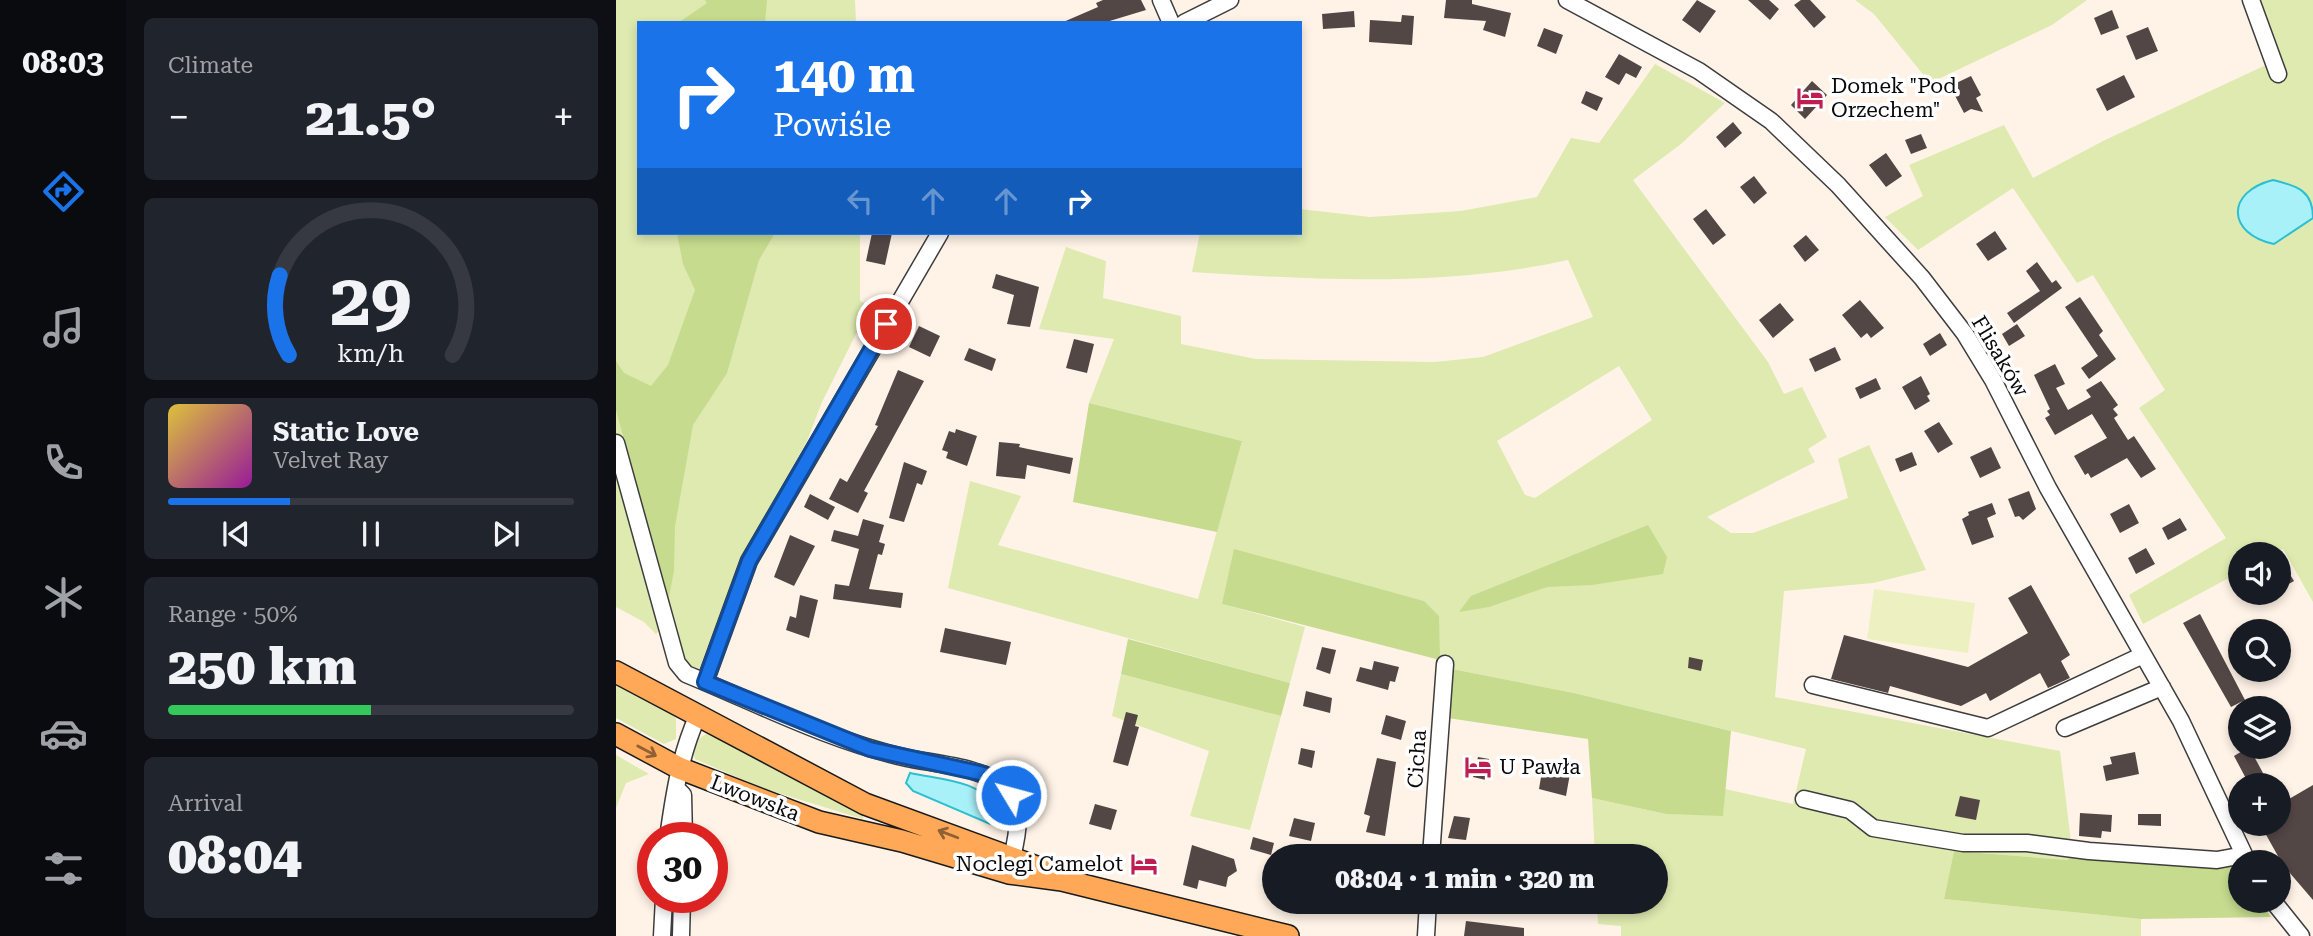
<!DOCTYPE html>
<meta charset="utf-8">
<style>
body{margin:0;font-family:"Roboto Serif",serif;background:#20242c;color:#f1f3f6;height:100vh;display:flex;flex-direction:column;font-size:26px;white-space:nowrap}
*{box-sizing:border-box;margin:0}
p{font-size:23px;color:#9ea1a6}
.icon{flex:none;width:38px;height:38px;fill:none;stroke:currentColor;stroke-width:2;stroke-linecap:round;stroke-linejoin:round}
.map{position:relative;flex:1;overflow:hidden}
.details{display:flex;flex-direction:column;gap:18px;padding:18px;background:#0d0f14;width:490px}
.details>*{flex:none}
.banner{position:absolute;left:21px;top:21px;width:665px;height:214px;border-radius:0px;box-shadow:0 4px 10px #0003;background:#1a73e8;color:#fff;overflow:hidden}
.fabs{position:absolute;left:1612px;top:542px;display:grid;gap:14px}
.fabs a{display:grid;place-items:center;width:63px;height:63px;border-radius:50%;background:#171b24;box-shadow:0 4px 10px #0003;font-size:35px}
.speed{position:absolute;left:21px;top:822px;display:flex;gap:14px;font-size:35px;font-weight:700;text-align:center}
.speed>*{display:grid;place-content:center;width:91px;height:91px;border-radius:50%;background:#171b24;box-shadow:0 4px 10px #0003;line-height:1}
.speed .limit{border:10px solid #d22;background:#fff;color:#111}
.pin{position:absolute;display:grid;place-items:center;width:60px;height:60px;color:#fff;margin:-30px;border:4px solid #fff;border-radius:50%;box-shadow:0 2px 7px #0007}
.me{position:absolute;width:77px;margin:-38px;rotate:307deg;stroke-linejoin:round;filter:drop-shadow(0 0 5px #0008)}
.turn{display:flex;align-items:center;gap:24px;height:147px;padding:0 21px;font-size:32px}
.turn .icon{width:91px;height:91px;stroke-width:2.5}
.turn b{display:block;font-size:49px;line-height:60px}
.lanes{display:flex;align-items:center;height:66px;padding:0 21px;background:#0003;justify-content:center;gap:35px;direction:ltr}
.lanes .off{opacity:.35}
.big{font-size:52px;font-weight:800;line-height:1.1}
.details .tile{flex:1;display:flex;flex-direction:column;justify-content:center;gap:10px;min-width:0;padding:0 24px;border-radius:10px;background:#20242c}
.details .dial{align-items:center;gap:0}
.dial svg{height:182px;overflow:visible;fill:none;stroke:#363941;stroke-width:7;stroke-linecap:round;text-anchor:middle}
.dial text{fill:#f1f3f6;stroke:none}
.song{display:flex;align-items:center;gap:21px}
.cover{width:84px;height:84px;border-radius:10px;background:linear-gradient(135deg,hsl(50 70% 55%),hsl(300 70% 35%))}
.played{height:7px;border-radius:4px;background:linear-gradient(90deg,#1a73e8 30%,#363941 30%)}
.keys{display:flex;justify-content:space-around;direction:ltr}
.heat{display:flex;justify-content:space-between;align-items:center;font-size:38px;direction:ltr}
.charge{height:10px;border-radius:5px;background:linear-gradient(90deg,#34c759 50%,#363941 0)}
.trip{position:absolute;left:646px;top:844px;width:406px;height:70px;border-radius:35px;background:#171b24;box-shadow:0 4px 10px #0003;font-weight:800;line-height:70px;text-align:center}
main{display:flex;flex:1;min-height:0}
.tab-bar{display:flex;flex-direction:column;width:126px;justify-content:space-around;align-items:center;background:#090b0e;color:#9ea1a6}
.tab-bar .icon{width:49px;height:49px}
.tab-bar .active{color:#1a73e8}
.tab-bar b{font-size:32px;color:#f1f3f6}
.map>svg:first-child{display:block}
.green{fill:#deeab0;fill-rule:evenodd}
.forest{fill:#c6db8e}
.pitch{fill:#edf1c2}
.water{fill:#a9f1f9;stroke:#2dbed2;stroke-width:2}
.building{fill:#534746}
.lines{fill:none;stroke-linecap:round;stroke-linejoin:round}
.minor-casing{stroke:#3d3d3d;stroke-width:19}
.major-casing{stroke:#1b1b1b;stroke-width:24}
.minor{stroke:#fff;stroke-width:16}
.major{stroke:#ffa857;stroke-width:21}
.oneway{stroke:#916134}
.route-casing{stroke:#114b97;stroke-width:18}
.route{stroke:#1a73e8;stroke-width:12}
.labels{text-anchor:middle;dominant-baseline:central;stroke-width:7;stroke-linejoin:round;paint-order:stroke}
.poi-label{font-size:21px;fill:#0a0a0a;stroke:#fff;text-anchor:start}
.street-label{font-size:21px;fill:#0a0a0a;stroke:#fff}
</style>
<main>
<nav class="tab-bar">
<b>08:03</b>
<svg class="icon active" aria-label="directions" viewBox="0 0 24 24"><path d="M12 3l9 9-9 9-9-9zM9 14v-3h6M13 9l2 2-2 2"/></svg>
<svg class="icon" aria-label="music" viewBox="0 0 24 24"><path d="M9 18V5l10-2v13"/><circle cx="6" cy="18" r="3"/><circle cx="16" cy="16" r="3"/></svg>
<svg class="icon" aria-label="phone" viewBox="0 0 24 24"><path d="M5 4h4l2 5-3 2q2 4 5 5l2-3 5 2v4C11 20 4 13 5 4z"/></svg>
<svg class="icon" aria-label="climate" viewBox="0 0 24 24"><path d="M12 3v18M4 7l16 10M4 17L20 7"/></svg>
<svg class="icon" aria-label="car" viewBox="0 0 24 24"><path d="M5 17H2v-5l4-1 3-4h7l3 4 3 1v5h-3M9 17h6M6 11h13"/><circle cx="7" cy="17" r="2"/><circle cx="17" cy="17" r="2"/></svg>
<svg class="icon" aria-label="filters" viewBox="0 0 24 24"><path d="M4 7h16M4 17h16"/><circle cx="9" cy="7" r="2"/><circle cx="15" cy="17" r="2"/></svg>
</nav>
<section class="details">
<div class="tile"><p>Climate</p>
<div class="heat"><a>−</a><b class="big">21.5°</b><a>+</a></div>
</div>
<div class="tile dial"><svg viewBox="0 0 100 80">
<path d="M14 69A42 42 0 1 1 86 69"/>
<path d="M14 69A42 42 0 0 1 10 34" stroke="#1a73e8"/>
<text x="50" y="56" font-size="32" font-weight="700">29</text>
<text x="50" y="72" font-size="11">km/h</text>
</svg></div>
<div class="tile">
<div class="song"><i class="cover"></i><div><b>Static Love</b><p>Velvet Ray</p></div></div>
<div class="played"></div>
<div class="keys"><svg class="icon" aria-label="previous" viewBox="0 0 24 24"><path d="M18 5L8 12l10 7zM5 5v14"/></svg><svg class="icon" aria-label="pause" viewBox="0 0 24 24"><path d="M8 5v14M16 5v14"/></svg><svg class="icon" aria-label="next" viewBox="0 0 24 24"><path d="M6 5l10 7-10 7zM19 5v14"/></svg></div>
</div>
<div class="tile"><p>Range · 50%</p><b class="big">250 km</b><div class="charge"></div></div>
<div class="tile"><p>Arrival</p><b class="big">08:04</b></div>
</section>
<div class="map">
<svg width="1697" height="936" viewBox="0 0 1697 936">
<rect width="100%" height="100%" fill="#fff3e7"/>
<path class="green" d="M 0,0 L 239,0 L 240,23 L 23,23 L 23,233 L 244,233 L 244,301 L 254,306 L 206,402 L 191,441 L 120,571 L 82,672 L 68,663 L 57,613 L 40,634 L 28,622 L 0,607 Z
M 1239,0 L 1471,0 L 1436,25 L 1314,83 L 1258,14 Z
M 1645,0 L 1697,0 L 1697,602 L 1667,549 L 1656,555 L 1624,555 L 1624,572 L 1527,624 L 1513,595 L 1610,538 L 1523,408 L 1549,390 L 1477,275 L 1461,283 L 1397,188 L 1302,250 L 1269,217 L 1307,196 L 1293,165 L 1388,125 L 1417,178 L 1489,140 L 1665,58 Z
M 1039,64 L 1109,103 L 1065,144 L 1017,180 L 1152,362 L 1168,394 L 1186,387 L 1211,437 L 1192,449 L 1199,462 L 1091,517 L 1115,533 L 1137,533 L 1232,498 L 1222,459 L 1253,445 L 1310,570 L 1257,583 L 1168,591 L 1159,697 L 1444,751 L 1455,842 L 1452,860 L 1338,851 L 1328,899 L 1525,919 L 1525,936 L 1005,936 L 1005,926 L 982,924 L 981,901 L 1040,901 L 1040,856 L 979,856 L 976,798 L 1050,814 L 1107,815 L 1109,789 L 1177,804 L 1190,749 L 958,693 L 836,669 L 824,660 L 808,601 L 739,583 L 606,604 L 689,627 L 674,683 L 332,588 L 354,481 L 405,496 L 382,545 L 582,599 L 626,441 L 473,403 L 498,339 L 423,329 L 450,247 L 490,261 L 487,298 L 565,316 L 565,344 L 640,359 L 819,362 L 867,357 L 977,317 L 952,260 C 829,287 701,280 576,272 L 584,233 L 684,233 L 684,209 L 754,217 L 845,211 L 921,197 L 955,138 L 983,143 ZM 1003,366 L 1036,420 L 919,498 L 909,495 L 881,441 Z
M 505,674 L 665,716 L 634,830 L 574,816 L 593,751 L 496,716 Z
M 0,682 L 55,711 L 60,719 L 60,739 L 48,744 L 0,718 Z
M 90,734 L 101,735 L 247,814 L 247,819 L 146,788 L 79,759 L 77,753 L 81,740 Z
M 0,755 L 33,774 L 10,783 L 0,808 Z"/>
<path class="forest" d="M 89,0 L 151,0 L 149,23 L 62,23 L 91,3 Z
M 61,233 L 159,233 L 143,260 L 111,373 L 77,425 L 59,526 L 58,571 L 52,602 L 0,410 L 0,361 L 8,373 L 35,386 L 52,365 L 79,290 L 67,264 Z
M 473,403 L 626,441 L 601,532 L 457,502 Z
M 1032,525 L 1051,557 L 1047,574 L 976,585 L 931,587 L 873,607 L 843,612 L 855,596 Z
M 618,549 L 808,601 L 823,616 L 824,660 L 606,604 Z
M 512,639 L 674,683 L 665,716 L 505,674 Z
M 836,669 L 958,693 L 1115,731 L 1107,816 L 1050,814 L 976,798 L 972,739 L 832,718 Z
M 1338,851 L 1452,860 L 1454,851 L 1617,862 L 1624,872 L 1624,901 L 1644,901 L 1655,917 L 1525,919 L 1328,899 Z"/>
<path class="pitch" d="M 1258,589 L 1359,603 L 1352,653 L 1251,639 Z"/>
<path class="water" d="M 1657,180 C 1682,186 1697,191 1697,218 L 1658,244 C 1611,234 1609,192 1657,180 Z
M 294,773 C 327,780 363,780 384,809 L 384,818 L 374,824 L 297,791 L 290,783 Z"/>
<path class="building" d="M 487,0 L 525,0 L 530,10 L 487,23 L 445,23 L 482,7 L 480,3 Z
M 830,0 L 856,0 L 856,4 L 895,13 L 889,37 L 867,30 L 870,21 L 828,18 Z
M 1081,0 L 1100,11 L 1084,33 L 1066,20 Z
M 1132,0 L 1153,0 L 1163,9 L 1154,20 Z
M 1185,0 L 1194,0 L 1210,17 L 1198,28 L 1178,5 Z
M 1496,10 L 1503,28 L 1485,35 L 1478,18 Z
M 738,11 L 739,27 L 707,29 L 706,14 Z
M 786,15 L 798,16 L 796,45 L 753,42 L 754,20 L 785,22 Z
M 1532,27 L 1542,51 L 1520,60 L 1510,36 Z
M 928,28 L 947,35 L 940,54 L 921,46 Z
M 1003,54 L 1026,67 L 1020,78 L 1010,73 L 1003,85 L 989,77 Z
M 1508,75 L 1519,97 L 1491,111 L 1480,89 Z
M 1355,76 L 1365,95 L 1360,98 L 1367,112 L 1355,109 L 1348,113 L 1334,86 Z
M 1196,81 L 1211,95 L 1189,119 L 1175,105 Z
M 970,91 L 987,98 L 981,111 L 965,103 Z
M 1117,122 L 1126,133 L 1109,148 L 1100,137 Z
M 1305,134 L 1311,148 L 1295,154 L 1289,140 Z
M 1270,153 L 1286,176 L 1270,187 L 1253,165 Z
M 1138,176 L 1151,193 L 1138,204 L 1124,187 Z
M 1090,209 L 1110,235 L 1097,245 L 1077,219 Z
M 1379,231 L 1391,249 L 1372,261 L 1360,244 Z
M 256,233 L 276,233 L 269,265 L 250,261 Z
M 1190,235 L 1203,250 L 1189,262 L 1177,246 Z
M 1421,262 L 1436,283 L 1440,280 L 1446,288 L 1398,323 L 1391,313 L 1424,291 L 1410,271 Z
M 380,274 L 423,287 L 414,327 L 391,324 L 398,295 L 376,288 Z
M 1464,297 L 1487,331 L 1483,335 L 1500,359 L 1473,379 L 1465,368 L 1482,356 L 1449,307 Z
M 1244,300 L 1268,328 L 1255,338 L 1251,333 L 1245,338 L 1226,315 Z
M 1164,303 L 1178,320 L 1157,338 L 1143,320 Z
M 1401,324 L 1409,336 L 1393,346 L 1386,334 Z
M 303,326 L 324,336 L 314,357 L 293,347 Z
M 1324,333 L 1331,345 L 1314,356 L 1307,344 Z
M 458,339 L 478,344 L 471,373 L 450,368 Z
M 1219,347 L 1225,360 L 1199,372 L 1193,359 Z
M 353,348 L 380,359 L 376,371 L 348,360 Z
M 1439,364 L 1449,384 L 1440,388 L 1452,410 L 1475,397 L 1470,390 L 1485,381 L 1502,405 L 1497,409 L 1502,415 L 1498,418 L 1512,440 L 1518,436 L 1540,469 L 1525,478 L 1511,458 L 1475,478 L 1472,473 L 1469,475 L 1458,456 L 1491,438 L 1476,414 L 1439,435 L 1429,418 L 1434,415 L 1431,411 L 1434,409 L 1418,375 Z
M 282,370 L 308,381 L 248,491 L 252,493 L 242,513 L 213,499 L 224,478 L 231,482 L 262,426 L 259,425 Z
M 1305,376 L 1314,394 L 1311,396 L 1314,401 L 1299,410 L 1286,387 Z
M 1260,378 L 1265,389 L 1244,399 L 1239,388 Z
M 1323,422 L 1337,444 L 1322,453 L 1308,431 Z
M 340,429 L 361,436 L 351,466 L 330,458 L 332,452 L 326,450 L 333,431 L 339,433 Z
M 383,442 L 404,444 L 403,447 L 412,449 L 457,458 L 454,474 L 411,465 L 409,479 L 380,476 Z
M 1375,447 L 1385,468 L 1364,478 L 1354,457 Z
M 1296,452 L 1301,465 L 1284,472 L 1279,459 Z
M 288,462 L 311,471 L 306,485 L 301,483 L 288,522 L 273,518 Z
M 1413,491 L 1420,509 L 1407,520 L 1403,516 L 1399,517 L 1392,499 Z
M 194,494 L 219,507 L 212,520 L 188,507 Z
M 1376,503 L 1380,514 L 1371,518 L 1378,537 L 1356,545 L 1346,519 L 1353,515 L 1352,512 Z
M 1513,504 L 1523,523 L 1504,533 L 1494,514 Z
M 1564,518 L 1571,530 L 1552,540 L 1546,528 Z
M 247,519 L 268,525 L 263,542 L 269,544 L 266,555 L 262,554 L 253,589 L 287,593 L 285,608 L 217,599 L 219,584 L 233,586 L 243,549 L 215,541 L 218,530 L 242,536 Z
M 174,535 L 199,546 L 178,586 L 158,577 Z
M 1530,548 L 1539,564 L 1520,574 L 1512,558 Z
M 1662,555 L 1678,581 L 1662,590 Z
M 1415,585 L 1454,655 L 1445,661 L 1454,678 L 1432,688 L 1424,673 L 1374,701 L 1370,693 L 1345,706 L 1274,686 L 1272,693 L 1215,679 L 1228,635 L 1352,667 L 1412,633 L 1392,598 Z
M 184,595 L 202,600 L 193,638 L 170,630 L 174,616 L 180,618 Z
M 1584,614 L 1629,700 L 1615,707 L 1567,623 Z
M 329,628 L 395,642 L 390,665 L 324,652 Z
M 706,647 L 720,650 L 714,674 L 700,669 Z
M 1073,657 L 1087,660 L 1085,671 L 1072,668 Z
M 758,661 L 783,667 L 779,682 L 774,681 L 772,690 L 740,681 L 744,667 L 756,670 Z
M 690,691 L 716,698 L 714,713 L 687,706 Z
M 510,712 L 522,715 L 519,726 L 523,727 L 512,766 L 497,762 Z
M 770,715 L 790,721 L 785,740 L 765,734 Z
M 1633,747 L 1654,786 L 1634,786 L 1618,756 Z
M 685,748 L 699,751 L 696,768 L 682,764 Z
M 1519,752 L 1523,774 L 1490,781 L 1487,766 L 1496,764 L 1494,757 Z
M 862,757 L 873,759 L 870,780 L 857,777 Z
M 761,758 L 780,762 L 769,836 L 750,832 L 754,816 L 748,814 Z
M 927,765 L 955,768 L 950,796 L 923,789 Z
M 1662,781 L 1673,799 L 1697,785 L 1697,900 L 1667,865 L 1644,824 L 1662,824 Z
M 1344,796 L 1364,800 L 1360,820 L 1339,816 Z
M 479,804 L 501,810 L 495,830 L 473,824 Z
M 1464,813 L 1496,815 L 1495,832 L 1486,831 L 1485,838 L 1463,836 Z
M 1522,814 L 1545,814 L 1545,826 L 1522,825 Z
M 838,816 L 854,818 L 850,840 L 832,838 Z
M 678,818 L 699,823 L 695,841 L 673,836 Z
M 637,837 L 658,843 L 655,855 L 634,849 Z
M 576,845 L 618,859 L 621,871 L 612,877 L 610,887 L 583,880 L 581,889 L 567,885 Z
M 850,921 L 908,928 L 908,936 L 848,936 Z"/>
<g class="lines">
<g class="minor-casing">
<path id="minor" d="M 545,0 L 555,23
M 951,0 L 1083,71 L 1155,121 L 1222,185 L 1306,278 L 1349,334 L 1377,380 L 1432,488 L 1565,721 L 1632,863
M 1635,0 L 1662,74
M 568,23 L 614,0
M 0,443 L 61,663 L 70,674 C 143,704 214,741 291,758 C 319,764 372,767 391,790 C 410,812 399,842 394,867
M 89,682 L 133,561 L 324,233
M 1197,685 L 1372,728 L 1527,655
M 1449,728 L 1546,687
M 62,790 L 67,795 L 68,838
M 1188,799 L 1234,810 L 1257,828 L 1347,843 L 1411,843 L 1473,851 L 1601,860 L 1628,855
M 52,838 C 58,795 64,755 82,715
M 815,856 L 829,664
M 1657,901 L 1685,936
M 46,936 L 48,898
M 65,936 L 66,898
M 810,936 L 812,901"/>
</g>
<g class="major-casing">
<path id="major" d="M 0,672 L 249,804 L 426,869
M 0,734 L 63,768 L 203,822 L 286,841 L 393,873 L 446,880 L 672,936"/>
</g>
<use href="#minor" class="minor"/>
<use href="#major" class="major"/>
</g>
<defs><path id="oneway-shaft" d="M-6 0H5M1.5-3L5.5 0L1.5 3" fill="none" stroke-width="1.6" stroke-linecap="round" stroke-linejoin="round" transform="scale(1.75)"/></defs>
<g class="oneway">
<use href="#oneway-shaft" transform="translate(31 751) rotate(28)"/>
<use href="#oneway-shaft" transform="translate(332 834) rotate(-159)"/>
</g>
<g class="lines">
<g class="route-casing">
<path id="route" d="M 270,324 L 133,561 L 89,682 L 254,749 L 368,774 L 383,782 L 395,795"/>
</g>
<use href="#route" class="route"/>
</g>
<defs>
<g id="hotel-bare" transform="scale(2.1)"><path d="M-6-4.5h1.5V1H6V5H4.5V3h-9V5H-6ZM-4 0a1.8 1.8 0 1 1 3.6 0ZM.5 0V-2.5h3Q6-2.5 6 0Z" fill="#be1e51" stroke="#fff" stroke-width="2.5" paint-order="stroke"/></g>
</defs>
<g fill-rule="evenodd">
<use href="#hotel-bare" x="1194" y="98"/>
<use href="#hotel-bare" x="862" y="767"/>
<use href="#hotel-bare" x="528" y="864"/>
</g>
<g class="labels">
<g class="poi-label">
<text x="1215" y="86">Domek "Pod<tspan x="1215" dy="24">Orzechem"</tspan></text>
<text x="883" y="767">U Pawła</text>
<text x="507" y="864" text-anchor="end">Noclegi Camelot</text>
</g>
<g class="street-label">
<text transform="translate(1384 356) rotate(59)">Flisaków</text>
<text transform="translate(801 759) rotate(-86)">Cicha</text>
<text transform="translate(139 798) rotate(21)">Lwowska</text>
</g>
</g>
</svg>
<div class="fabs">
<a><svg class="icon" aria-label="sound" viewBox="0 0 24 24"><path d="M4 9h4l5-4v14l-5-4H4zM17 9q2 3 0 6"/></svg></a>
<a><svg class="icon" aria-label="search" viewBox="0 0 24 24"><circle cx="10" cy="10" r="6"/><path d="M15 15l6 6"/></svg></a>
<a><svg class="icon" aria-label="layers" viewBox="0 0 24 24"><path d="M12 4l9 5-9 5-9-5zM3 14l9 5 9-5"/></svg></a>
<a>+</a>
<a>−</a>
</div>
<div class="speed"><div class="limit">30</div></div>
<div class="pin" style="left:270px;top:324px;background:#d93025"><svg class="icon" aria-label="arrive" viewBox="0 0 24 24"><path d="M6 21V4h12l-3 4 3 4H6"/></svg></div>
<svg class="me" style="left:395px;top:795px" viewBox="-20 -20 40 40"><circle r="17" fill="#1a73e8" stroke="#fff" stroke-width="3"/><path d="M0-11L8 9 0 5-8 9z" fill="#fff"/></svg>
<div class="trip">08:04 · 1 min · 320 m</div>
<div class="banner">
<div class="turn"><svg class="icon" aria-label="right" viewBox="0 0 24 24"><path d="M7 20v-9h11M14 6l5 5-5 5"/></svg><div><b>140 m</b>Powiśle</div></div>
<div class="lanes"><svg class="icon off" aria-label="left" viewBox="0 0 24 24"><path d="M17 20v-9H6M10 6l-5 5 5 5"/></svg><svg class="icon off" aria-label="ahead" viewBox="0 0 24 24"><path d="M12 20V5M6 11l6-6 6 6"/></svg><svg class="icon off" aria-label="ahead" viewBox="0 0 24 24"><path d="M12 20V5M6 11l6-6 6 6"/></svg><svg class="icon" aria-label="right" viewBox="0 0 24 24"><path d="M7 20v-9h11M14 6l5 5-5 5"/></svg></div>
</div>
</div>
</main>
